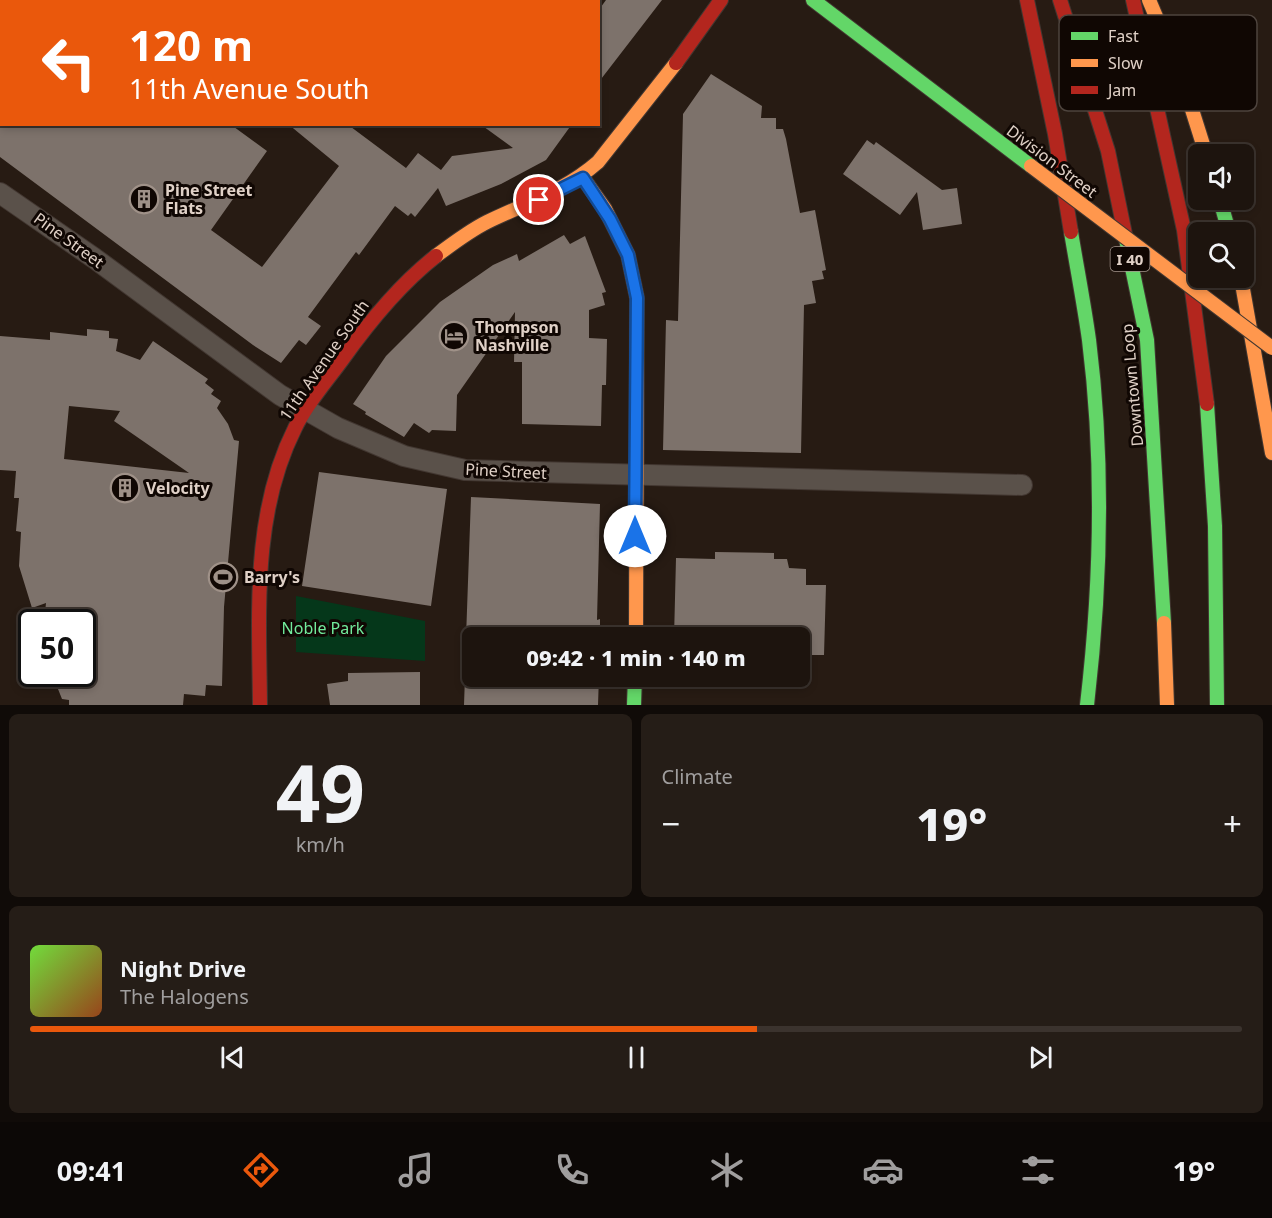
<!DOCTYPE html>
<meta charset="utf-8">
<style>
body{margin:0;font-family:"Noto Sans",sans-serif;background:#251d17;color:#f1f3f6;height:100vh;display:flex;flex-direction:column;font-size:22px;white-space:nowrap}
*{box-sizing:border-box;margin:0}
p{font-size:20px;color:#a09e9e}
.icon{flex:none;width:33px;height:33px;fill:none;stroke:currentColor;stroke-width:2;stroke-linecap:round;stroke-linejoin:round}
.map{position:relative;height:705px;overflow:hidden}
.sheet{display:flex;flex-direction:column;gap:9px;padding:9px;background:#100b08;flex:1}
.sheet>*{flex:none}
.top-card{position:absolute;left:0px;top:0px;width:600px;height:126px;box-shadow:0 3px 9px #0003,0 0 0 2px #3b332e;background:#ea580c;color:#fff;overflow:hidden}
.fabs{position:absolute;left:1188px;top:144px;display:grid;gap:12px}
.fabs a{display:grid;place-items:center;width:66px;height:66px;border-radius:9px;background:#1d140e;box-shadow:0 3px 9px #0003,0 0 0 2px #3b332e;font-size:30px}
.speed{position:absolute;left:18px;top:609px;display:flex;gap:12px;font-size:30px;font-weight:700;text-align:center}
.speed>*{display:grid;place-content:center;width:78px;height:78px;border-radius:50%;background:#1d140e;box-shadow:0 3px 9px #0003,0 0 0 2px #3b332e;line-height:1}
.speed .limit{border:3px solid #111;border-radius:9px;background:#fff;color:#111}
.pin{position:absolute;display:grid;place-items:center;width:51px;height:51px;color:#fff;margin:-26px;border:3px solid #fff;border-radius:50%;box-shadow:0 2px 6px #0007}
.me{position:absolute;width:66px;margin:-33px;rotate:0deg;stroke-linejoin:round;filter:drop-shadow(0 0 4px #0008)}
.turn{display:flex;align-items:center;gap:21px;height:126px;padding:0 30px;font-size:27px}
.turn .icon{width:78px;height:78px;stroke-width:2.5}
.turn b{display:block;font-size:42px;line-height:51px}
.big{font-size:45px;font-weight:800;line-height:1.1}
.sheet .widget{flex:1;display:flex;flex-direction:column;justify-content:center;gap:9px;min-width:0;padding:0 21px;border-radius:9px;background:#251d17}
.sheet .dial{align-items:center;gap:0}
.dial b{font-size:78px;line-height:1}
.song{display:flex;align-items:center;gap:18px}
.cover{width:72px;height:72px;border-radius:9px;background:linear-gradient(135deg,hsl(100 70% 55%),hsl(20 70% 35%))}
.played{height:6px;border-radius:3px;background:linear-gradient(90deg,#ea580c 60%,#3b332e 60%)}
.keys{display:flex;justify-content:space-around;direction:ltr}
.heat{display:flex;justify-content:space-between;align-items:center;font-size:33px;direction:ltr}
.sheet .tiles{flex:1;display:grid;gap:9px;grid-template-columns:1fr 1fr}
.widget:last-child{grid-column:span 2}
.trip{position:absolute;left:462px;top:627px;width:348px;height:60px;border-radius:9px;background:#1d140e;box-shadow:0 3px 9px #0003,0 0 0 2px #3b332e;font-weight:800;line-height:60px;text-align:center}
.menu{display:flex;height:96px;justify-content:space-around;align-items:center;background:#0c0806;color:#a09e9e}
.menu .icon{width:42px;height:42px}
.menu .active{color:#ea580c}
.menu b{font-size:27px;color:#f1f3f6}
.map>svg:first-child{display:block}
.green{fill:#05371a}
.building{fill:#7d726b;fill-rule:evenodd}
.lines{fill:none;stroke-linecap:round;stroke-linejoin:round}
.street-casing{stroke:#423731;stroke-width:22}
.fast-casing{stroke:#423731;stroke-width:16}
.slow-casing{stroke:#423731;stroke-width:16}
.jam-casing{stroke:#423731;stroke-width:16}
.street{stroke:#5a514a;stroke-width:20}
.fast{stroke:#63d668;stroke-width:14}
.slow{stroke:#ff974d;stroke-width:14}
.jam{stroke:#b3261e;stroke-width:14}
.slow-bridge-casing{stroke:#423731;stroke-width:16;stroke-linecap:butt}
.slow-bridge{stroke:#ff974d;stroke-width:14}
.route-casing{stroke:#114b97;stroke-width:15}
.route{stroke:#1a73e8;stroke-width:10}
.labels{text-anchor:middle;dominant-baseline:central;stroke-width:6;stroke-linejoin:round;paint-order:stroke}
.shield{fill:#100703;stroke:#a2948c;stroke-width:1.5}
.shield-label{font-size:15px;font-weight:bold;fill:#e0d1c7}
.street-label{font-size:16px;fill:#e0d1c7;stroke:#100703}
.poi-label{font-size:16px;font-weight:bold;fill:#e0d1c7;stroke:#100703;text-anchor:start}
.park-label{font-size:16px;fill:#72eb9c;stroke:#100703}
.key{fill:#100703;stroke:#4e443e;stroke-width:1.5}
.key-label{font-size:16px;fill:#e0d1c7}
</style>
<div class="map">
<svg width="1272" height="705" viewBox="0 0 1272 705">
<rect width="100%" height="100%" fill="#271b13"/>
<path class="green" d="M 296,596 L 425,621 L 425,661 L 296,652 Z"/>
<path class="building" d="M 606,0 L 662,0 L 598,83 L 598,11 Z
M 711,74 L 762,106 L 761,118 L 776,118 L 776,129 L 783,129 L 786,139 L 800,213 L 815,210 L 826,270 L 822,271 L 824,279 L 812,281 L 816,303 L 804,305 L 801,453 L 663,450 L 666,320 L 678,321 L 683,114 Z
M 0,124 L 230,124 L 267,151 L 211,230 L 262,267 L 339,166 L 288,124 L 347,124 L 406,168 L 418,153 L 441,170 L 452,156 L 513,148 L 480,124 L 572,124 L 546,160 L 501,184 L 446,206 L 438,188 L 415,217 L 411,213 L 408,216 L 395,206 L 359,255 L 356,252 L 308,317 L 321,326 L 306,345 L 299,340 L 281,363 L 253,345 L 0,157 Z
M 867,140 L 874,145 L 876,142 L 942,190 L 957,188 L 962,224 L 923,230 L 917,192 L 900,215 L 843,174 Z
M 564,235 L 570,244 L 585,236 L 606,292 L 602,293 L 605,305 L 589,310 L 589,338 L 607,339 L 606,385 L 602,385 L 601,426 L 522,424 L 522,362 L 514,362 L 515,312 L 457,395 L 456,431 L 432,430 L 429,433 L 414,423 L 404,437 L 365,414 L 366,412 L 353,404 L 386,356 L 440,302 L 493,265 L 517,254 L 519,261 Z
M 87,329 L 109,331 L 109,338 L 118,339 L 116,351 L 140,360 L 153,341 L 208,379 L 205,383 L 214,390 L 211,394 L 221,401 L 217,408 L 228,424 L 234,440 L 239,441 L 224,607 L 222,686 L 206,685 L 205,696 L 184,694 L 183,705 L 69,705 L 69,700 L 62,699 L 52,674 L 82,674 L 82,622 L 44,622 L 46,603 L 32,608 L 19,566 L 21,532 L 16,531 L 19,498 L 14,498 L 16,471 L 0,470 L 0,336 L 50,340 L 50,332 L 87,336 ZM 69,406 L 120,411 L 114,421 L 189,473 L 64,459 Z
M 319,472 L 447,489 L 431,606 L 302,586 Z
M 471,497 L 600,504 L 597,620 L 600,619 L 600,638 L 466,638 Z
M 715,552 L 774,553 L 774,559 L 787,559 L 789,568 L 806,569 L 806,585 L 826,585 L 824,655 L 800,655 L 800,638 L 674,638 L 676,558 L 715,559 Z
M 420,672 L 420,705 L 330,705 L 327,684 L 348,681 L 348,673 Z
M 465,676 L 599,676 L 598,705 L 464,705 Z"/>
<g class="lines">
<g class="street-casing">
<path id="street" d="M 305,2 L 306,0
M 0,193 L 94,258 L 280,395 L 338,428 L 404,456 L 465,470 L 1022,485"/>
</g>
<g class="fast-casing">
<path id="fast" d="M 813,0 L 1031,166
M 1220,200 L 1229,232
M 1071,232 C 1077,268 1084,304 1089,340 C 1104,460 1101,585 1087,705
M 1126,239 L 1147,340 L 1164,623
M 1207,404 L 1215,526 L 1217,705
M 634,705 L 635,676"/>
</g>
<g class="slow-casing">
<path id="slow" d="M 1149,0 L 1182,78 L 1206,154
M 583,178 L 605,209 L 628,255 L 637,298 L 636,638
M 436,256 C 452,244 469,231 487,222 C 526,203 565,191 598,162 L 676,63
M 1241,278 L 1272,453
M 1164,623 L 1167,705"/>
</g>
<g class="jam-casing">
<path id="jam" d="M 1027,0 L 1055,134 L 1071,232
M 1060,0 L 1108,151 L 1126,239
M 1133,0 L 1184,230 L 1207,404
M 676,63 L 721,0
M 260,705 C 259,612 252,513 295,428 C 307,403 326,382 342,360 C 369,322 399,285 436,256"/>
</g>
<use href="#street" class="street"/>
<use href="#fast" class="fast"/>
<use href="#slow" class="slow"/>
<use href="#jam" class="jam"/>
<g class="slow-bridge-casing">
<path id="slow-bridge" d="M 1031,166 L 1272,348"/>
</g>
<use href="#slow-bridge" class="slow-bridge"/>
</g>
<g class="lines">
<g class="route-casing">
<path id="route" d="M 539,200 L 583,178 L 610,219 L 628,255 L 637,298 L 635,536"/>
</g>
<use href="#route" class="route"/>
</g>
<defs>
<g id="building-ring" transform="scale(1.5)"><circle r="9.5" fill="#100703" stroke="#9f9188" stroke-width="1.5"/><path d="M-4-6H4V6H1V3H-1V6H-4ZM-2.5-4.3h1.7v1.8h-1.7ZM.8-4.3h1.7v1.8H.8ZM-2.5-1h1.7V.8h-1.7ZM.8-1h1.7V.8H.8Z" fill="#9f9188"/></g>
<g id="hotel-ring" transform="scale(1.5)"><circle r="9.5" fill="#100703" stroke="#9f9188" stroke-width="1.5"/><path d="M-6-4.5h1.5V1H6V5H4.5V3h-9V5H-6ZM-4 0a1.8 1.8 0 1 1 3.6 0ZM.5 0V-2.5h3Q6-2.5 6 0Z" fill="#9f9188"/></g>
<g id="stadium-ring" transform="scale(1.5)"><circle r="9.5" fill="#100703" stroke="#9f9188" stroke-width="1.5"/><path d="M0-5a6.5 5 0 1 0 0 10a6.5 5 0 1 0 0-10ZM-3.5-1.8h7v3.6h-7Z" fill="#9f9188"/></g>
</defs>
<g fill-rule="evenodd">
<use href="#building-ring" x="144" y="199"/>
<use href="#hotel-ring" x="454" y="336"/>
<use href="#building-ring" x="125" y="488"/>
<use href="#stadium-ring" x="223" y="577"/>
</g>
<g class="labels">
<rect class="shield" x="1110.5" y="247" width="39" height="24" rx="4.5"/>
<g class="shield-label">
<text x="1130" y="259">I 40</text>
</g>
<g class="street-label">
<text transform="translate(1052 161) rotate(37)">Division Street</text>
<text transform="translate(69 240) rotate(36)">Pine Street</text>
<text transform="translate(324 360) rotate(-55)">11th Avenue South</text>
<text transform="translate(1132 385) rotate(-95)">Downtown Loop</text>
<text transform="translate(506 471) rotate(3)">Pine Street</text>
</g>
<g class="poi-label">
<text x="165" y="190">Pine Street<tspan x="165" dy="18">Flats</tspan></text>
<text x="475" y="327">Thompson<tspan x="475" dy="18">Nashville</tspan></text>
<text x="146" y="488">Velocity</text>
<text x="244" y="577">Barry's</text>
</g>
<g class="park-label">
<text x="323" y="628">Noble Park</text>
</g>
</g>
<rect x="1059" y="15" width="198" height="96" rx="9" class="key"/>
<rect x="1071" y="32" width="27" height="8" fill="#63d668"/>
<rect x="1071" y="59" width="27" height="8" fill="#ff974d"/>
<rect x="1071" y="86" width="27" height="8" fill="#b3261e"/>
<g class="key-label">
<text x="1108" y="42">Fast</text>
<text x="1108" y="69">Slow</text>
<text x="1108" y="96">Jam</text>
</g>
</svg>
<div class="fabs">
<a><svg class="icon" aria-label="sound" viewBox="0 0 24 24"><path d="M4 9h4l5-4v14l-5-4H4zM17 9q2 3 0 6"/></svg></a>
<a><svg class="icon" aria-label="search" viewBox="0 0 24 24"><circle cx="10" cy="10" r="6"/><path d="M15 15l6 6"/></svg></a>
</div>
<div class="speed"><div class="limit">50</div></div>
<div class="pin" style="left:539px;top:200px;background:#d93025"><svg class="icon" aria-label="arrive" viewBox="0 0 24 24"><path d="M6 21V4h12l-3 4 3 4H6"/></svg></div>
<svg class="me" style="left:635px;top:536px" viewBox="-20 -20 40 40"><circle r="19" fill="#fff"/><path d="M0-13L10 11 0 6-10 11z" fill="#1a73e8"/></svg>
<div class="trip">09:42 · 1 min · 140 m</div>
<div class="top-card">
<div class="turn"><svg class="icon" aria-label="left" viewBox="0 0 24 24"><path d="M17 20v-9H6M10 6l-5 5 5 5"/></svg><div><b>120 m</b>11th Avenue South</div></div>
</div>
</div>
<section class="sheet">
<div class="tiles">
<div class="widget dial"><b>49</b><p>km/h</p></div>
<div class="widget"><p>Climate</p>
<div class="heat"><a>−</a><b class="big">19°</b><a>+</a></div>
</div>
<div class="widget">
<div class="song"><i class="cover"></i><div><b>Night Drive</b><p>The Halogens</p></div></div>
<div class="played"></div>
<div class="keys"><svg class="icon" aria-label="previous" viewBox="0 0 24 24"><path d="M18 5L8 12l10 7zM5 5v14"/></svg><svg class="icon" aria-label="pause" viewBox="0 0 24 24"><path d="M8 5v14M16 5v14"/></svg><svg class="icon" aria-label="next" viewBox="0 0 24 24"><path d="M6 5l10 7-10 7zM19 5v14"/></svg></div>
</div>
</div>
</section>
<nav class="menu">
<b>09:41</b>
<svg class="icon active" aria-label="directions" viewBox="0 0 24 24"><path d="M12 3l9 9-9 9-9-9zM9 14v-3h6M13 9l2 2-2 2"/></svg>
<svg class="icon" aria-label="music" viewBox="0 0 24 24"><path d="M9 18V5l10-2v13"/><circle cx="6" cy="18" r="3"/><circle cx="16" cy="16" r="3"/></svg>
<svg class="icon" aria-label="phone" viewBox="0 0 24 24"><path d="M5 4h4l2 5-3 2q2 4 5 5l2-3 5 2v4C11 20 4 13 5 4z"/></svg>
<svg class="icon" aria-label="climate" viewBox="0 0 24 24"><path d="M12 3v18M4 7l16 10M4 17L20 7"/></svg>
<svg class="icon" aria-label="car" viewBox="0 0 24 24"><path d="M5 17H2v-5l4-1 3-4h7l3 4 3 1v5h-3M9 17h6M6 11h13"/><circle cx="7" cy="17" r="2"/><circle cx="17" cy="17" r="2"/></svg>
<svg class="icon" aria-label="filters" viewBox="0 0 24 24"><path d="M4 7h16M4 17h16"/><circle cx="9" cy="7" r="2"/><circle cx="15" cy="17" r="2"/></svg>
<b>19°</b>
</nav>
